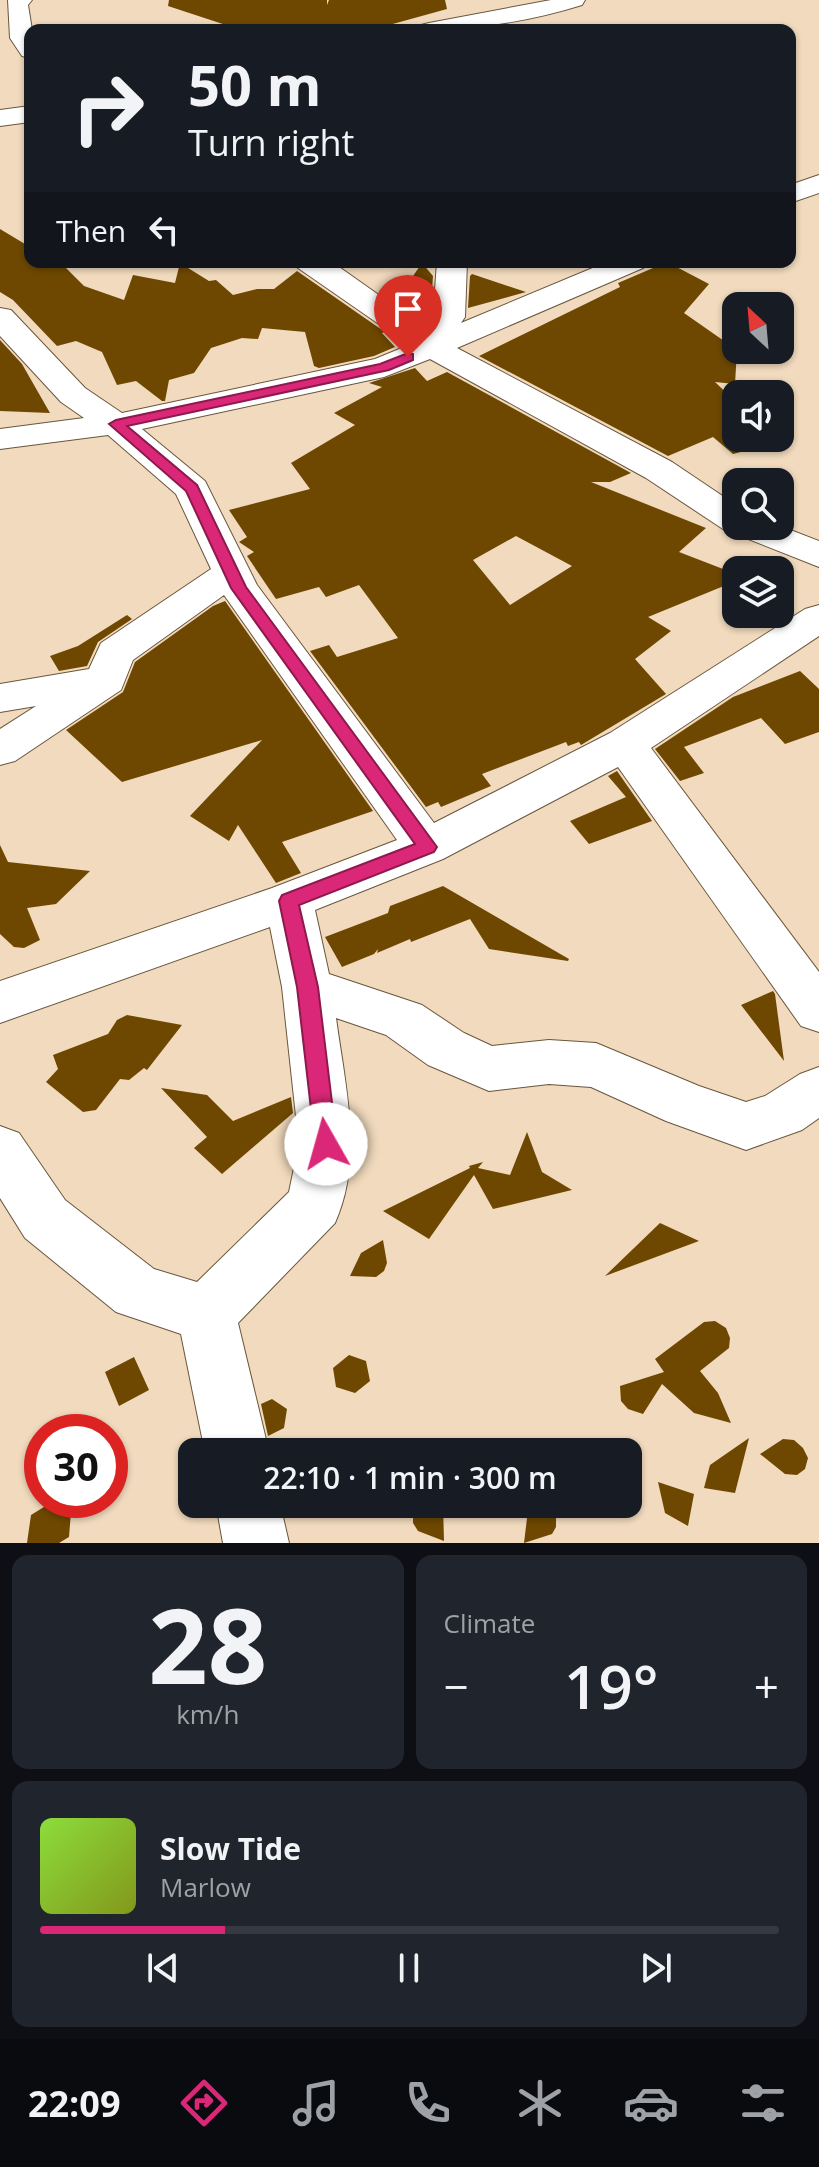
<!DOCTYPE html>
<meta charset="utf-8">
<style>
body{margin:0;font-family:"Open Sans",sans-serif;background:#20242c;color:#f1f3f6;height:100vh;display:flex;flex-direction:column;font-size:30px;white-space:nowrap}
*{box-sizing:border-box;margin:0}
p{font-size:26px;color:#9ea1a6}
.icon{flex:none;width:44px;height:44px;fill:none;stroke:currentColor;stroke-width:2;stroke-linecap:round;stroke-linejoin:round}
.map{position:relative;height:1543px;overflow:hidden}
.sheet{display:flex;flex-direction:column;gap:12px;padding:12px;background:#0d0f14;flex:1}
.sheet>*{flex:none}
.guide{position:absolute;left:24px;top:24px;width:772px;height:244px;border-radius:16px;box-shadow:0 2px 6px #0004;background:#171b24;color:#f1f3f6;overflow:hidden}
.needle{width:52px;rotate:334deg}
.fabs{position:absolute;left:722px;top:292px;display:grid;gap:16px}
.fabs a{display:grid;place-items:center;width:72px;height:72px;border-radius:16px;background:#171b24;box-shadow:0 2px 6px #0004;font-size:40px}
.speed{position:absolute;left:24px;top:1414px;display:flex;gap:16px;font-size:40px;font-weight:700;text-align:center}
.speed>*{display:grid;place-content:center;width:104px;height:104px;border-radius:50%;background:#171b24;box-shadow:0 2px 6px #0004;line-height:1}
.speed .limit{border:12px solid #d22;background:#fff;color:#111}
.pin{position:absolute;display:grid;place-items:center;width:68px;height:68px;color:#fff;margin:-82px -34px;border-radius:50% 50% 50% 0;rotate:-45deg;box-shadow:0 0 8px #0007}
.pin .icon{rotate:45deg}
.me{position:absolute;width:88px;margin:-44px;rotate:353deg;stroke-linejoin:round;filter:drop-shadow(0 0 6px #0008)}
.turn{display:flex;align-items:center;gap:28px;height:168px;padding:0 32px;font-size:36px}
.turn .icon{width:104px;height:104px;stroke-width:2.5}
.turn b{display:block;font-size:56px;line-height:68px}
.then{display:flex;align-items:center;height:76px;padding:0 32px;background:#0003;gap:16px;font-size:30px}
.big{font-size:60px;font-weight:600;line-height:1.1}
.sheet .widget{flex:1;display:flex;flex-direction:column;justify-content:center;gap:12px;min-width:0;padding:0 28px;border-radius:16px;background:#20242c}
.sheet .dial{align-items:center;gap:0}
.dial b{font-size:104px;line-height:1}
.song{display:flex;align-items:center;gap:24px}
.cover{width:96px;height:96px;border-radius:12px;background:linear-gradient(135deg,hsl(90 70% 55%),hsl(70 70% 35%))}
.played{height:8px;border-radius:4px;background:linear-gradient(90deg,#db2777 25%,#363941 25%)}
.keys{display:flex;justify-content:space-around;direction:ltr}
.heat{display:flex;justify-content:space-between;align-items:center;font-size:44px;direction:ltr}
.sheet .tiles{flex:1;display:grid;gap:12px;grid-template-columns:1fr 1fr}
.widget:last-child{grid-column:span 2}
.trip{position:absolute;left:178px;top:1438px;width:464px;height:80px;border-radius:16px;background:#171b24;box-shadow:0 2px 6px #0004;font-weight:600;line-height:80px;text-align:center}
.tab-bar{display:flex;height:128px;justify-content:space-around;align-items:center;background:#090b0e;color:#9ea1a6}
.tab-bar .icon{width:56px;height:56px}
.tab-bar .selected{color:#db2777}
.tab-bar b{font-size:36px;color:#f1f3f6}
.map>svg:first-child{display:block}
.building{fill:#6e4801;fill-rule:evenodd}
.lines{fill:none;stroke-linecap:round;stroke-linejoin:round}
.minor-casing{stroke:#69563d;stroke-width:2}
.minor{fill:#fff;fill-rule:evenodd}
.route{fill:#db2777;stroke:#8e194d;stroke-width:2}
</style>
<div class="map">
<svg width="819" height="1543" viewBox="0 0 819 1543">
<rect width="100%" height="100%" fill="#f1dabd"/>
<path class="building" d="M 169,0 L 327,0 L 327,5 L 329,0 L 445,0 L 447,9 L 371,30 L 313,30 L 315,26 L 241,30 L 168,6 Z
M 0,229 L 30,247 L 30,262 L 54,262 L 63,265 L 84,286 L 124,300 L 133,275 L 175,283 L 180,263 L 209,281 L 216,280 L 233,295 L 257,289 L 274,289 L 297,271 L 385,332 L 382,333 L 395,347 L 374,356 L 319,368 L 314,366 L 305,332 L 262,328 L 258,339 L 242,338 L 211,348 L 194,373 L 169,380 L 165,401 L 162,401 L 136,381 L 117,385 L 102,352 L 76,341 L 57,346 L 13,300 L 0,292 Z
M 667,262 L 709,284 L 684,313 L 737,350 L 735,384 L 715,382 L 736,402 L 736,438 L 775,438 L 779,442 L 733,454 L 713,437 L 668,456 L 479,356 L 620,287 L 618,283 Z
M 422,263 L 433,276 L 430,316 L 422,322 L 395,302 Z
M 472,274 L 526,292 L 468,308 L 470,276 Z
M 0,340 L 22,364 L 50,413 L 0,411 Z
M 415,368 L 427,381 L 447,372 L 631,473 L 610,482 L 591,482 L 706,528 L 679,552 L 736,574 L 736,581 L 648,617 L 671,631 L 635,659 L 666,694 L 581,745 L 579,742 L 568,746 L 566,742 L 482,774 L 491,786 L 441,807 L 438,802 L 426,807 L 310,651 L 329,645 L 337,657 L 398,638 L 359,585 L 326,597 L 319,587 L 276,599 L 247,556 L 254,552 L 239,542 L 247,537 L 229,510 L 310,489 L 291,463 L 355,425 L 334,413 L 382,387 L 369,383 ZM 516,536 L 572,566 L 510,605 L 473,560 Z
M 225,601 L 373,811 L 282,842 L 301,873 L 276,883 L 238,825 L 229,841 L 190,816 L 262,740 L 122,782 L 66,730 L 123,692 L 135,662 L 213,606 Z
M 127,615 L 132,619 L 98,642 L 87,666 L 59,671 L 50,656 L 78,646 Z
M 800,671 L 819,689 L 819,732 L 785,744 L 761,718 L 684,747 L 704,773 L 680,781 L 655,749 L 733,697 Z
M 617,771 L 652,821 L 589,844 L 570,821 L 626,797 L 608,776 Z
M 0,845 L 8,862 L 90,871 L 56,904 L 27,908 L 40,940 L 24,948 L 14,947 L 0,934 Z
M 443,886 L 569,959 L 568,961 L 489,949 L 470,919 L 411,942 L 410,939 L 377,953 L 378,949 L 374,954 L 342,967 L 325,937 L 388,913 L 390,906 Z
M 773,991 L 775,994 L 784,1061 L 741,1005 Z
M 127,1015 L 182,1025 L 147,1070 L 144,1068 L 129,1080 L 120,1079 L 96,1110 L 83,1112 L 46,1082 L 58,1069 L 53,1055 L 108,1034 L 117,1020 Z
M 161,1088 L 207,1095 L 233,1121 L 291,1097 L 293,1113 L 222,1174 L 194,1148 L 207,1137 Z
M 527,1132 L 542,1172 L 572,1190 L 493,1209 L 474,1175 L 429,1239 L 383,1211 L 470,1168 L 469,1166 L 483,1162 L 478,1168 L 510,1175 Z
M 660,1223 L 699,1241 L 605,1276 Z
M 383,1240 L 387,1263 L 384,1271 L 376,1277 L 350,1276 L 361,1253 Z
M 715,1321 L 726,1328 L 730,1338 L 729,1348 L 700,1371 L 718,1393 L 731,1423 L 694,1413 L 662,1384 L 643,1414 L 628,1409 L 621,1401 L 620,1386 L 664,1372 L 655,1359 L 704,1322 Z
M 349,1355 L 366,1361 L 370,1381 L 355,1393 L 336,1387 L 333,1368 Z
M 134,1357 L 149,1390 L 119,1406 L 105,1372 Z
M 272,1399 L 287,1409 L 284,1428 L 268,1436 L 261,1404 Z
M 749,1438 L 735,1493 L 704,1488 L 710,1465 Z
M 783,1439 L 794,1440 L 803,1448 L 808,1458 L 805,1469 L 797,1475 L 785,1474 L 760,1454 Z
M 658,1482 L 694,1494 L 688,1526 L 665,1513 Z
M 52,1502 L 71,1512 L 69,1537 L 59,1543 L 27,1543 L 31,1515 Z
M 413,1504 L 443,1504 L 444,1541 L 418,1531 L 413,1523 Z
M 539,1504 L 549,1504 L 556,1516 L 556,1527 L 552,1534 L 524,1543 L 528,1510 Z"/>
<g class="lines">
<g class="minor-casing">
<path id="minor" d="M 8,0 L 32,0 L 28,5 L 32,30 L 30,58 L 22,56 L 10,38 Z
M 551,0 L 585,0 L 582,5 C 527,22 475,30 417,30 L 421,25 L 429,23 Z
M 30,106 L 30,122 L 0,126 L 0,110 Z
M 819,175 L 819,193 L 790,203 L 790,185 Z
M 293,262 L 332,262 L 427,329 L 433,317 L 437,262 L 467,262 L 465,317 L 461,323 L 607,262 L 648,262 L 643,268 L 457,348 L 672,462 L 736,505 L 736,526 L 780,526 L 819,541 L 819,567 L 723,529 L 646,478 L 430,359 L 384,377 L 142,429 L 205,481 L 257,585 L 434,823 L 610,733 L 805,609 L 819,605 L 819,636 L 651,748 L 819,972 L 819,1032 L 801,1026 L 618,767 L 443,859 L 315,910 L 329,974 L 422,1005 L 464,1033 L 492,1046 L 549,1040 L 596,1043 L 699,1086 L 746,1102 L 765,1096 L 800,1074 L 819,1067 L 819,1118 L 802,1130 L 746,1150 L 666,1121 L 591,1087 L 549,1084 L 489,1091 L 428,1065 L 386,1035 L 336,1018 C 345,1086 364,1158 335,1223 L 238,1323 L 269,1452 L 205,1452 L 181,1334 L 116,1312 L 25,1238 L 0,1198 L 0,1126 L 19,1133 L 65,1200 L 154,1269 L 197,1282 L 289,1192 L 299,1144 L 282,987 L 270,927 L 0,1023 L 0,981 L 272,888 L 397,840 L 224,595 L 133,660 L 121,690 L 15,761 L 0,765 L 0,729 L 36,706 L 0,712 L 0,684 L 89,669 L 101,643 L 211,569 L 176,494 L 108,435 L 0,449 L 0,429 L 84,418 L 61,402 L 0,336 L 0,308 L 11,310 L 85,388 L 122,413 L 375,359 L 409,345 L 298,268 Z
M 216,1504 L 280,1504 L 289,1543 L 223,1543 Z"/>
</g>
<use href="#minor" class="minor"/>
</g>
<path class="route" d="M 408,353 L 413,354 L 413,360 L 389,370 L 127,426 L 197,485 L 246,587 L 437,847 L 434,852 L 299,905 L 318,987 L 337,1144 L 334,1151 L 326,1154 L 318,1151 L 315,1144 L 297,987 L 279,901 L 282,895 L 415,844 L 231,588 L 186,491 L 109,424 L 116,420 L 380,364 Z"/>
</svg>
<div class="fabs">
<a><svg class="needle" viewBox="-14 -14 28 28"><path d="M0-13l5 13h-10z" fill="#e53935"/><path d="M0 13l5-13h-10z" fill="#9ea1a6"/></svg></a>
<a><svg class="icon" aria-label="sound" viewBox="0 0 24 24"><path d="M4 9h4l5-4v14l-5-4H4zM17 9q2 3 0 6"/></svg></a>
<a><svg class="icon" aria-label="search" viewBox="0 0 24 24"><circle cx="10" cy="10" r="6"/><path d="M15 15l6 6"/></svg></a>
<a><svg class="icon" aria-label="layers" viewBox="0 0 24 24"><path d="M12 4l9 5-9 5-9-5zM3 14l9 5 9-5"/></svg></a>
</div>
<div class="speed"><div class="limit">30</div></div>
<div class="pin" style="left:408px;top:357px;background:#d93025"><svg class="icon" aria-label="arrive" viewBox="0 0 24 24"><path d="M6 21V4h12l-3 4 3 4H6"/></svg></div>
<svg class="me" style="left:326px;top:1144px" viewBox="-20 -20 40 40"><circle r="19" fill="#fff"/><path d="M0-13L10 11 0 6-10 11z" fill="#db2777"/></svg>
<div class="trip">22:10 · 1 min · 300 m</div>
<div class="guide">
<div class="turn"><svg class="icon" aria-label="right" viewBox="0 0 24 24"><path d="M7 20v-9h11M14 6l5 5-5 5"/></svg><div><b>50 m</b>Turn right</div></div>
<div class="then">Then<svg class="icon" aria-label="left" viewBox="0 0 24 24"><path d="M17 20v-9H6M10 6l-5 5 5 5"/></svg></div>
</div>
</div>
<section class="sheet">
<div class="tiles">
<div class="widget dial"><b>28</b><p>km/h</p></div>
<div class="widget"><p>Climate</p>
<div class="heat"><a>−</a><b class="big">19°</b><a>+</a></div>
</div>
<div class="widget">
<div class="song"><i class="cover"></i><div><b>Slow Tide</b><p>Marlow</p></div></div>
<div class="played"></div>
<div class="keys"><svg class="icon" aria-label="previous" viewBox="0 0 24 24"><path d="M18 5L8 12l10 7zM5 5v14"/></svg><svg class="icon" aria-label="pause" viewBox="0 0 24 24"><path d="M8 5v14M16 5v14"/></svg><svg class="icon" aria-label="next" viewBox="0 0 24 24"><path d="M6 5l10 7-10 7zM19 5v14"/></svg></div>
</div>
</div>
</section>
<nav class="tab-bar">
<b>22:09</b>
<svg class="icon selected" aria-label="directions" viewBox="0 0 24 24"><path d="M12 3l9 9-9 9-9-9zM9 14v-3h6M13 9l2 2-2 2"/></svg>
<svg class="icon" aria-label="music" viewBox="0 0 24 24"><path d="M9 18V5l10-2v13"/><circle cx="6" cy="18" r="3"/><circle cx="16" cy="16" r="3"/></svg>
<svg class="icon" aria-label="phone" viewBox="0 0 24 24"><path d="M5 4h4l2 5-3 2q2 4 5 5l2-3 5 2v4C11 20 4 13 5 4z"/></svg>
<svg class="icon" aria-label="climate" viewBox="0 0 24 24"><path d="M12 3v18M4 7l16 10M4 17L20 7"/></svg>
<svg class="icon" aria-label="car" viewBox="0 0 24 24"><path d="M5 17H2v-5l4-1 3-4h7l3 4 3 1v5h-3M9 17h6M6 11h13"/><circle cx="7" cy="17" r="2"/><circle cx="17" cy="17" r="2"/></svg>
<svg class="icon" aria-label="filters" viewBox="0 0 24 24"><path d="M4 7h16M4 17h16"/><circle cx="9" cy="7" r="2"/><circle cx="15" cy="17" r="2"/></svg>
</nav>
